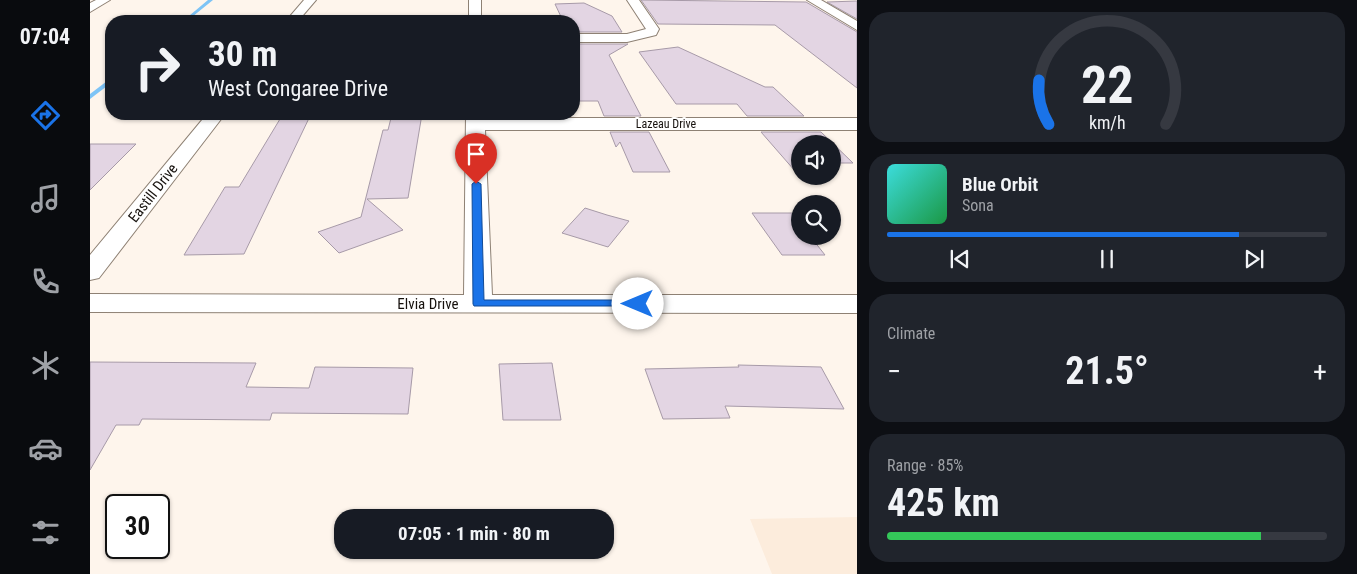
<!DOCTYPE html>
<meta charset="utf-8">
<style>
body{margin:0;font-family:"Roboto Condensed",sans-serif;background:#20242c;color:#f1f3f6;height:100vh;display:flex;flex-direction:column;font-size:19px;white-space:nowrap}
*{box-sizing:border-box;margin:0}
p{font-size:16px;color:#9ea1a6}
.icon{flex:none;width:28px;height:28px;fill:none;stroke:currentColor;stroke-width:2;stroke-linecap:round;stroke-linejoin:round}
.map{position:relative;flex:1;overflow:hidden}
.drawer{display:flex;flex-direction:column;gap:12px;padding:12px;background:#0d0f14;width:500px}
.drawer>*{flex:none}
.hud{position:absolute;left:15px;top:15px;width:475px;height:105px;border-radius:20px;box-shadow:0 1px 4px #0004;background:#171b24;color:#f1f3f6;overflow:hidden}
.fabs{position:absolute;left:701px;top:135px;display:grid;gap:10px}
.fabs a{display:grid;place-items:center;width:50px;height:50px;border-radius:50%;background:#171b24;box-shadow:0 1px 4px #0004;font-size:25px}
.speed{position:absolute;left:15px;top:494px;display:flex;gap:10px;font-size:25px;font-weight:700;text-align:center}
.speed>*{display:grid;place-content:center;width:65px;height:65px;border-radius:50%;background:#171b24;box-shadow:0 1px 4px #0004;line-height:1}
.speed .limit{border:2px solid #111;border-radius:8px;background:#fff;color:#111}
.pin{position:absolute;display:grid;place-items:center;width:42px;height:42px;color:#fff;margin:-51px -21px;border-radius:50% 50% 50% 0;rotate:-45deg;box-shadow:0 0 5px #0007}
.pin .icon{rotate:45deg}
.me{position:absolute;width:55px;margin:-28px;rotate:270deg;stroke-linejoin:round;filter:drop-shadow(0 0 4px #0008)}
.turn{display:flex;align-items:center;gap:18px;height:105px;padding:0 20px;font-size:22px}
.turn .icon{width:65px;height:65px;stroke-width:2.5}
.turn b{display:block;font-size:35px;line-height:42px}
.big{font-size:38px;font-weight:700;line-height:1.1}
.drawer .card{flex:1;display:flex;flex-direction:column;justify-content:center;gap:8px;min-width:0;padding:0 18px;border-radius:20px;background:#20242c}
.drawer .dial{align-items:center;gap:0}
.dial svg{height:130px;overflow:visible;fill:none;stroke:#363941;stroke-width:7;stroke-linecap:round;text-anchor:middle}
.dial text{fill:#f1f3f6;stroke:none}
.song{display:flex;align-items:center;gap:15px}
.cover{width:60px;height:60px;border-radius:8px;background:linear-gradient(135deg,hsl(180 70% 55%),hsl(140 70% 35%))}
.played{height:5px;border-radius:2px;background:linear-gradient(90deg,#1a73e8 80%,#363941 80%)}
.keys{display:flex;justify-content:space-around;direction:ltr}
.heat{display:flex;justify-content:space-between;align-items:center;font-size:28px;direction:ltr}
.charge{height:8px;border-radius:4px;background:linear-gradient(90deg,#34c759 85%,#363941 0)}
.trip{position:absolute;left:244px;top:509px;width:280px;height:50px;border-radius:20px;background:#171b24;box-shadow:0 1px 4px #0004;font-weight:700;line-height:50px;text-align:center}
main{display:flex;flex:1;min-height:0}
.tab-bar{display:flex;flex-direction:column;width:90px;justify-content:space-around;align-items:center;background:#090b0e;color:#9ea1a6}
.tab-bar .icon{width:35px;height:35px}
.tab-bar .current{color:#1a73e8}
.tab-bar b{font-size:22px;color:#f1f3f6}
.map>svg:first-child{display:block}
.built{fill:#fcecdc}
.lines{fill:none;stroke-linecap:round;stroke-linejoin:round}
.stream{fill:#7ec4f6;fill-rule:evenodd}
.building{fill:#e3d5e3;stroke:#a79aa8}
.street-casing{stroke:#8e8174;stroke-width:2}
.street{fill:#fff;fill-rule:evenodd}
.route{fill:#1a73e8;stroke:#114b97}
.labels{text-anchor:middle;dominant-baseline:central;stroke-width:4;stroke-linejoin:round;paint-order:stroke}
.far-street-label{font-size:12px;fill:#16110d;stroke:#fff}
.street-label{font-size:15px;fill:#16110d;stroke:#fff}
</style>
<main>
<nav class="tab-bar">
<b>07:04</b>
<svg class="icon current" aria-label="directions" viewBox="0 0 24 24"><path d="M12 3l9 9-9 9-9-9zM9 14v-3h6M13 9l2 2-2 2"/></svg>
<svg class="icon" aria-label="music" viewBox="0 0 24 24"><path d="M9 18V5l10-2v13"/><circle cx="6" cy="18" r="3"/><circle cx="16" cy="16" r="3"/></svg>
<svg class="icon" aria-label="phone" viewBox="0 0 24 24"><path d="M5 4h4l2 5-3 2q2 4 5 5l2-3 5 2v4C11 20 4 13 5 4z"/></svg>
<svg class="icon" aria-label="climate" viewBox="0 0 24 24"><path d="M12 3v18M4 7l16 10M4 17L20 7"/></svg>
<svg class="icon" aria-label="car" viewBox="0 0 24 24"><path d="M5 17H2v-5l4-1 3-4h7l3 4 3 1v5h-3M9 17h6M6 11h13"/><circle cx="7" cy="17" r="2"/><circle cx="17" cy="17" r="2"/></svg>
<svg class="icon" aria-label="filters" viewBox="0 0 24 24"><path d="M4 7h16M4 17h16"/><circle cx="9" cy="7" r="2"/><circle cx="15" cy="17" r="2"/></svg>
</nav>
<div class="map">
<svg width="767" height="574" viewBox="0 0 767 574">
<rect width="100%" height="100%" fill="#fef5ec"/>
<path class="built" d="M 767,517 L 767,574 L 682,574 L 660,519 Z"/>
<g class="lines">
<path class="stream" d="M 118,0 L 123,0 L 97,21 L 93,21 Z
M 21,78 L 21,83 L 0,99 L 0,94 Z"/>
</g>
<path class="building" d="M 551,0 L 716,2 L 767,32 L 767,88 L 685,25 L 568,24 Z
M 767,1 L 767,19 L 737,2 Z
M 494,3 L 522,16 L 532,32 L 484,32 L 484,21 L 473,21 L 465,4 Z
M 484,44 L 538,44 L 519,55 L 551,116 L 514,116 L 508,101 L 484,101 Z
M 588,47 L 675,87 L 683,87 L 714,116 L 657,116 L 647,104 L 586,104 L 549,52 Z
M 193,114 L 221,114 L 154,254 L 94,255 L 135,187 L 149,187 Z
M 302,114 L 332,114 L 318,198 L 277,199 L 313,230 L 249,253 L 228,232 L 271,217 L 293,130 L 298,130 Z
M 520,132 L 559,132 L 580,172 L 543,172 L 530,142 L 526,147 Z
M 671,132 L 731,132 L 763,163 L 742,163 L 742,144 L 710,144 L 710,171 L 705,171 Z
M 0,144 L 46,144 L 0,190 Z
M 495,208 L 517,215 L 539,221 L 518,247 L 472,233 Z
M 662,213 L 702,213 L 710,223 L 710,236 L 720,236 L 735,255 L 692,255 Z
M 0,362 L 166,363 L 156,387 L 219,388 L 225,367 L 323,368 L 318,414 L 182,413 L 180,420 L 52,419 L 49,425 L 26,425 L 0,470 Z
M 462,363 L 471,420 L 413,420 L 409,364 Z
M 648,365 L 731,367 L 754,409 L 635,406 L 640,418 L 573,419 L 555,369 L 649,367 Z"/>
<g class="lines">
<g class="street-casing">
<path id="street" d="M 6,0 L 20,0 L 0,12 L 0,3 Z
M 214,0 L 226,0 L 208,21 L 196,21 Z
M 379,0 L 391,0 L 391,21 L 379,21 Z
M 537,0 L 549,0 L 569,29 L 566,35 L 537,42 L 484,42 L 484,34 L 537,34 L 556,29 Z
M 717,0 L 731,0 L 767,21 L 767,30 Z
M 117,114 L 135,114 L 9,278 L 0,280 L 0,255 Z
M 376,114 L 394,114 L 394,118 L 767,118 L 767,130 L 395,130 L 402,295 L 767,295 L 767,313 L 0,312 L 0,294 L 374,295 Z"/>
</g>
<use href="#street" class="street"/>
</g>
<path class="route" d="M 386,181 L 391,184 L 394,300 L 548,300 L 552,301 L 554,304 L 552,306 L 384,306 L 383,304 L 382,184 Z"/>
<g class="labels">
<g class="far-street-label">
<text x="576" y="124">Lazeau Drive</text>
</g>
<g class="street-label">
<text transform="translate(63 193) rotate(-52)">Eastill Drive</text>
<text x="338" y="304">Elvia Drive</text>
</g>
</g>
</svg>
<div class="fabs">
<a><svg class="icon" aria-label="sound" viewBox="0 0 24 24"><path d="M4 9h4l5-4v14l-5-4H4zM17 9q2 3 0 6"/></svg></a>
<a><svg class="icon" aria-label="search" viewBox="0 0 24 24"><circle cx="10" cy="10" r="6"/><path d="M15 15l6 6"/></svg></a>
</div>
<div class="speed"><div class="limit">30</div></div>
<div class="pin" style="left:386px;top:184px;background:#d93025"><svg class="icon" aria-label="arrive" viewBox="0 0 24 24"><path d="M6 21V4h12l-3 4 3 4H6"/></svg></div>
<svg class="me" style="left:548px;top:304px" viewBox="-20 -20 40 40"><circle r="19" fill="#fff"/><path d="M0-13L10 11 0 6-10 11z" fill="#1a73e8"/></svg>
<div class="trip">07:05 · 1 min · 80 m</div>
<div class="hud">
<div class="turn"><svg class="icon" aria-label="right" viewBox="0 0 24 24"><path d="M7 20v-9h11M14 6l5 5-5 5"/></svg><div><b>30 m</b>West Congaree Drive</div></div>
</div>
</div>
<section class="drawer">
<div class="card dial"><svg viewBox="0 0 100 80">
<path d="M14 69A42 42 0 1 1 86 69"/>
<path d="M14 69A42 42 0 0 1 8 42" stroke="#1a73e8"/>
<text x="50" y="56" font-size="32" font-weight="700">22</text>
<text x="50" y="72" font-size="11">km/h</text>
</svg></div>
<div class="card">
<div class="song"><i class="cover"></i><div><b>Blue Orbit</b><p>Sona</p></div></div>
<div class="played"></div>
<div class="keys"><svg class="icon" aria-label="previous" viewBox="0 0 24 24"><path d="M18 5L8 12l10 7zM5 5v14"/></svg><svg class="icon" aria-label="pause" viewBox="0 0 24 24"><path d="M8 5v14M16 5v14"/></svg><svg class="icon" aria-label="next" viewBox="0 0 24 24"><path d="M6 5l10 7-10 7zM19 5v14"/></svg></div>
</div>
<div class="card"><p>Climate</p>
<div class="heat"><a>−</a><b class="big">21.5°</b><a>+</a></div>
</div>
<div class="card"><p>Range · 85%</p><b class="big">425 km</b><div class="charge"></div></div>
</section>
</main>
